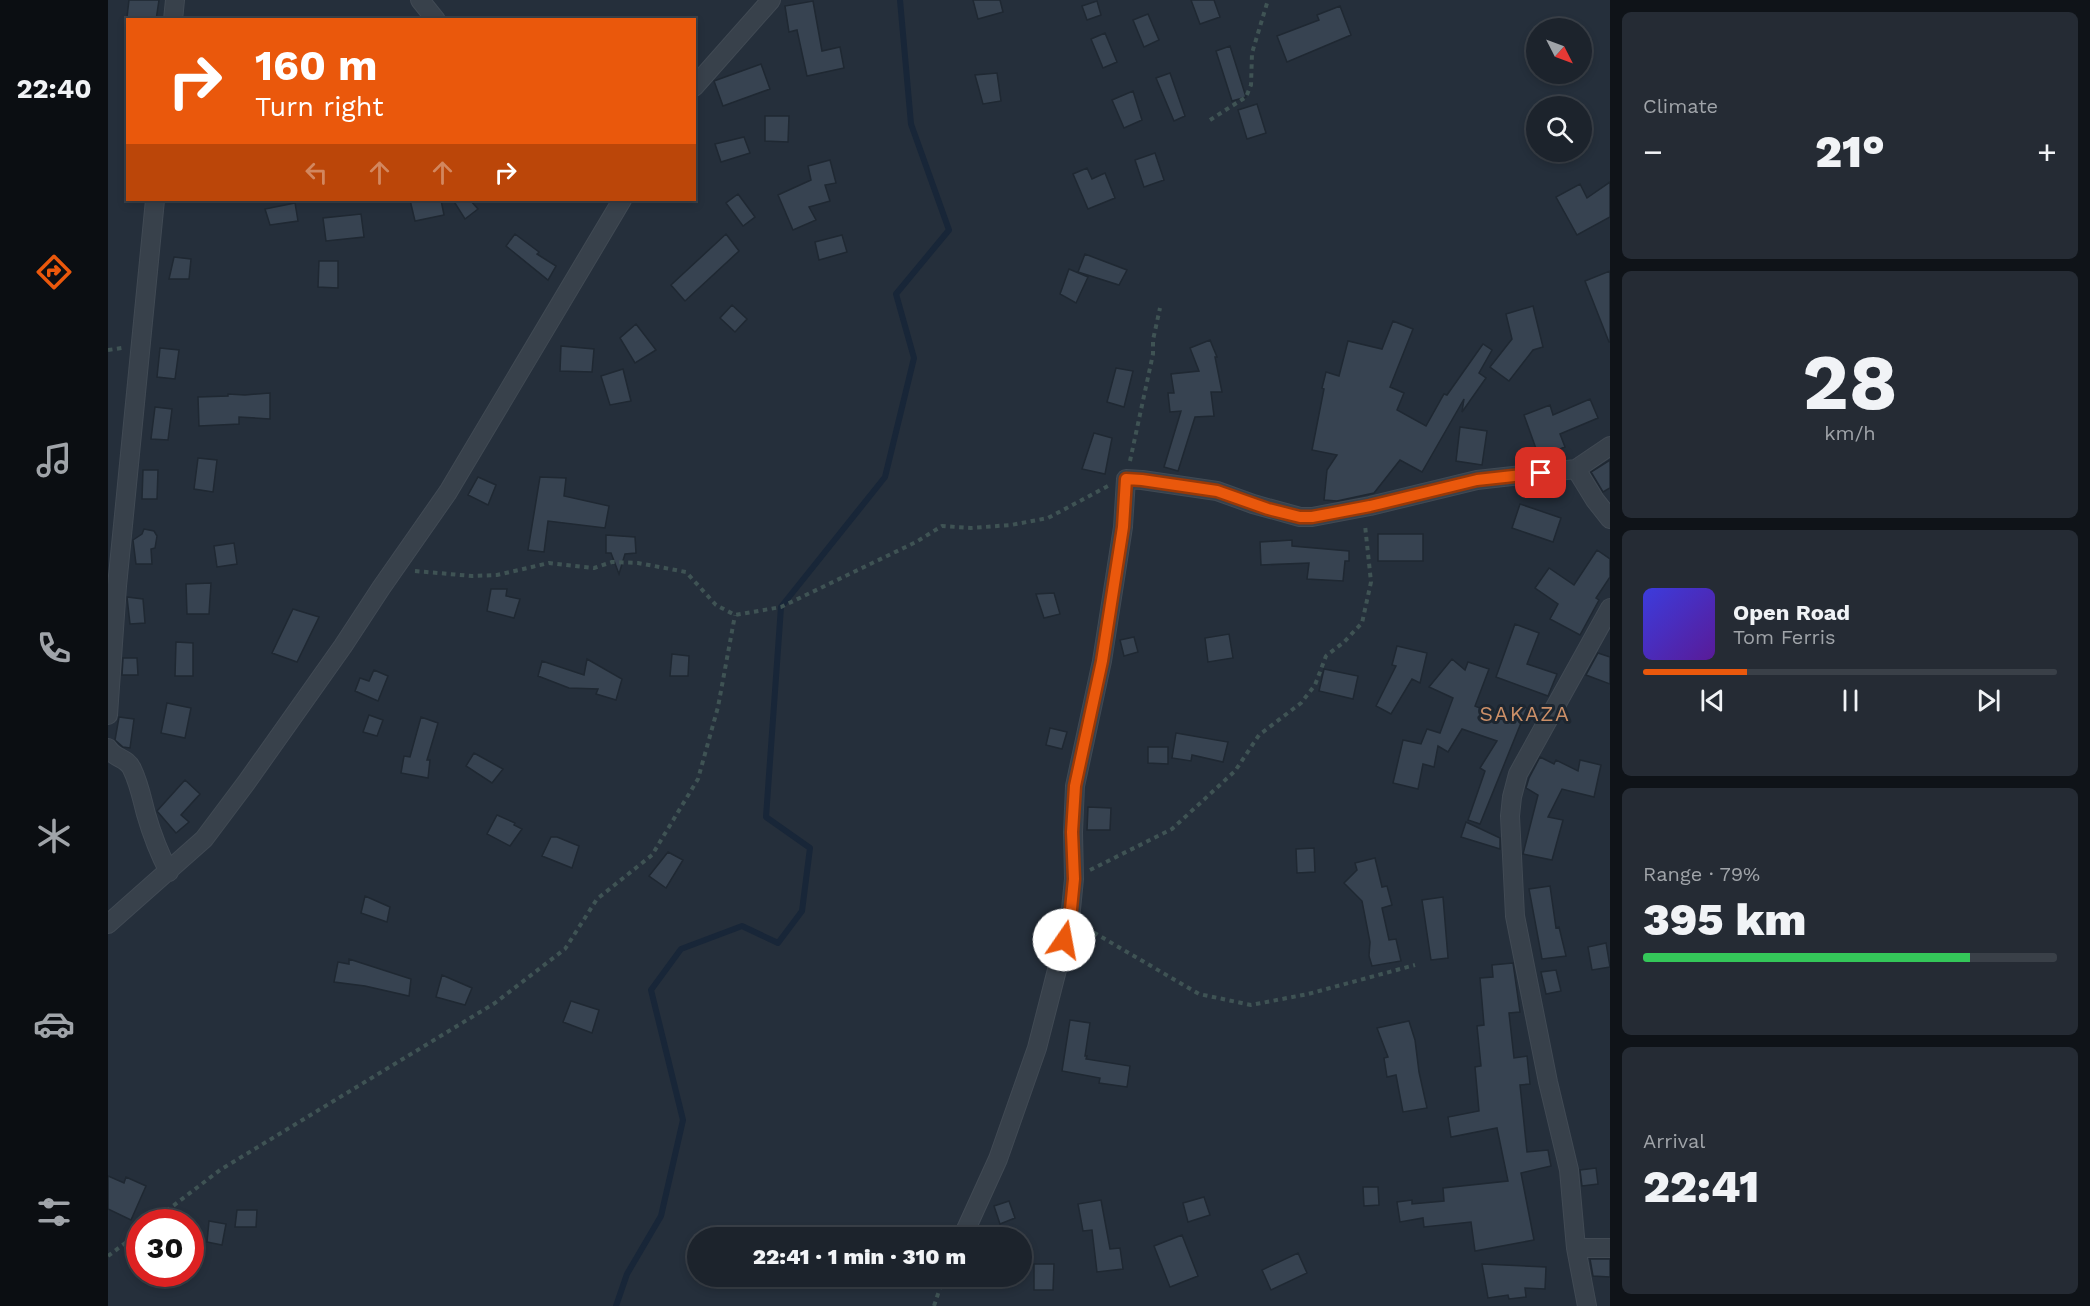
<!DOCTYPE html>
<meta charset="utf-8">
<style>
body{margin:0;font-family:"Work Sans",sans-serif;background:#252b34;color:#f1f3f6;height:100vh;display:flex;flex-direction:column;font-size:22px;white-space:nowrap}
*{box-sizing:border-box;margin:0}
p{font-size:20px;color:#a0a4a9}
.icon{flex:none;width:33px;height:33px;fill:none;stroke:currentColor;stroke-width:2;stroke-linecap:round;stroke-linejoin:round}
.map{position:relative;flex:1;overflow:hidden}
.drawer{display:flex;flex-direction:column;gap:12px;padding:12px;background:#0f1318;width:480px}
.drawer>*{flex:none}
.guide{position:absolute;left:18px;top:18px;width:570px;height:183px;border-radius:0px;box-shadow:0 3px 9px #0003,0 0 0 2px #3a4048;background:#ea580c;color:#fff;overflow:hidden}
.needle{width:39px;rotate:132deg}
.buttons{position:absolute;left:1418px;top:18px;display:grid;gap:12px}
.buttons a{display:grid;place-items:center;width:66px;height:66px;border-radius:50%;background:#1c232c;box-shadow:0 3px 9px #0003,0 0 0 2px #3a4048;font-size:30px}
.speed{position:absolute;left:18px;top:1209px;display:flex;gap:12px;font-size:30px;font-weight:700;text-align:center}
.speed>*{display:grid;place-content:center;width:78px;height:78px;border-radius:50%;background:#1c232c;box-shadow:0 3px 9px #0003,0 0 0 2px #3a4048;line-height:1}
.speed .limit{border:9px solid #d22;background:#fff;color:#111}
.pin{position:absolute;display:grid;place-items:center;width:51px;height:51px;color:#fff;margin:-26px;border-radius:12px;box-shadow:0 3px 9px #0006}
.me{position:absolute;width:66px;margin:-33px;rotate:12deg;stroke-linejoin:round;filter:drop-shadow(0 0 4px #0008)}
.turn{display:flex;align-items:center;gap:21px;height:126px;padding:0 30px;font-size:27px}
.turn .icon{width:78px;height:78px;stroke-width:2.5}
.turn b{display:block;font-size:42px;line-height:51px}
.lanes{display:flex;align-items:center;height:57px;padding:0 30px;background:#0003;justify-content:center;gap:30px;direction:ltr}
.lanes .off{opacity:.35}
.big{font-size:45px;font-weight:800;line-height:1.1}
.drawer .tile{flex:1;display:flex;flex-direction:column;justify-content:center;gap:9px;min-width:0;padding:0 21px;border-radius:9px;background:#252b34}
.drawer .dial{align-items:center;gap:0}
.dial b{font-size:78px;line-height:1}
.song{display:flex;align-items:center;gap:18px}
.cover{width:72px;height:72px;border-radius:9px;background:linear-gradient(135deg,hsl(240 70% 55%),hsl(270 70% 35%))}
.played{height:6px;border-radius:3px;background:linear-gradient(90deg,#ea580c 25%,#3a4048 25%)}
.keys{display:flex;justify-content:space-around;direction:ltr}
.heat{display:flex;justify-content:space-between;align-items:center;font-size:33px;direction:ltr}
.charge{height:9px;border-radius:4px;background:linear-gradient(90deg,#34c759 79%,#3a4048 0)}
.trip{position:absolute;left:579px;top:1227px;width:345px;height:60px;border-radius:30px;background:#1c232c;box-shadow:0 3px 9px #0003,0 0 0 2px #3a4048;font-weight:800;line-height:60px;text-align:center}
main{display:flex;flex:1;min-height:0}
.tabs{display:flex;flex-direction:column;width:108px;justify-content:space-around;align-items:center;background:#0b0e12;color:#a0a4a9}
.tabs .icon{width:42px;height:42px}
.tabs .current{color:#ea580c}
.tabs b{font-size:27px;color:#f1f3f6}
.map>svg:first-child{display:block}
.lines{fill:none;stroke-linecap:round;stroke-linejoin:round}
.stream{stroke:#182638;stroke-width:6}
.building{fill:#374351;stroke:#1f2832;stroke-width:1.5}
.street-casing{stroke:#414a54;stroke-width:20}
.path{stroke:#3f5354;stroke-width:4;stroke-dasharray:4.5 4.5;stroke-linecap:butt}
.street{stroke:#38414b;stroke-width:18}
.route-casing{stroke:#983908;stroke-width:15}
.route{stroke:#ea580c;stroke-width:10}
.labels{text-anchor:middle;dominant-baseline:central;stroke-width:6;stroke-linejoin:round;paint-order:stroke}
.quarter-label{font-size:21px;letter-spacing:1.5px;fill:#cd9068;stroke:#1d2630}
</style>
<main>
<nav class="tabs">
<b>22:40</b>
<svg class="icon current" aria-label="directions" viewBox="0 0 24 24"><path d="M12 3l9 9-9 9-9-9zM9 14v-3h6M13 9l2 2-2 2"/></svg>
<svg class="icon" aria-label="music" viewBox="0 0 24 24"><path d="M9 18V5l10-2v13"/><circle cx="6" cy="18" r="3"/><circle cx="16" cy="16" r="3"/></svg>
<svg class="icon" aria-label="phone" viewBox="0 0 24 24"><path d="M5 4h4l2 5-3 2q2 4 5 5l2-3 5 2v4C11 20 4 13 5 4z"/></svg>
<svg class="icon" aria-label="climate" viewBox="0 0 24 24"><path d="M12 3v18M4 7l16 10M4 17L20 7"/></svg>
<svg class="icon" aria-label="car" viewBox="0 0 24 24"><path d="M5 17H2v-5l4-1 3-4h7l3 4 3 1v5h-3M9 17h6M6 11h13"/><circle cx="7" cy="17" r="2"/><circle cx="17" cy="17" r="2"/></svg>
<svg class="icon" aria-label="filters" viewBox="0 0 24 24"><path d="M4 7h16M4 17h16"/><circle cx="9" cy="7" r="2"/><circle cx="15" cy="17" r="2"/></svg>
</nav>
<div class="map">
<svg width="1502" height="1306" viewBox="0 0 1502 1306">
<rect width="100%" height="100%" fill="#252f3b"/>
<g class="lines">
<path class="stream" d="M 508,1306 L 519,1274 L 553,1216 L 575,1120 L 543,990 L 573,949 L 634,926 L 670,943 L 694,911 L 702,848 L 658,817 L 673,607 L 777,477 L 806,358 L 788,294 L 841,230 L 803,124 L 792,0"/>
</g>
<path class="building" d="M 21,0 L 51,0 L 48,20 L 19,17 Z
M 865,0 L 892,0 L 895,12 L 870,19 Z
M 1083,0 L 1106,0 L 1112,17 L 1092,24 Z
M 705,1 L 714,51 L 732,47 L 736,68 L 699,76 L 689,30 L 681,32 L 677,6 Z
M 989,1 L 993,15 L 979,20 L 974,6 Z
M 1232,6 L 1243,35 L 1179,62 L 1169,36 L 1211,20 L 1209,15 Z
M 1040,14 L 1051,40 L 1036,47 L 1025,20 Z
M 997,33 L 1009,62 L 995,68 L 983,39 Z
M 1122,46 L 1138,97 L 1124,101 L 1108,51 Z
M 653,64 L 662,89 L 615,106 L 606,81 Z
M 889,73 L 893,101 L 875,104 L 867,75 Z
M 1062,73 L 1077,116 L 1066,121 L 1048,78 Z
M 1025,91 L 1034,120 L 1016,128 L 1004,100 Z
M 1149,104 L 1158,133 L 1139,139 L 1130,110 Z
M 657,116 L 681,116 L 680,142 L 657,141 Z
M 636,137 L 642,153 L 613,162 L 607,144 Z
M 1047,153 L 1056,180 L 1036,187 L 1027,160 Z
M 722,160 L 728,183 L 717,185 L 722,201 L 701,207 L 708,220 L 685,230 L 670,195 L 703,180 L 700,166 Z
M 979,168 L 984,179 L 997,173 L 1007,198 L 980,209 L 965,174 Z
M 1502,182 L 1502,217 L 1469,235 L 1448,197 L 1472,184 L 1479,198 Z
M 630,194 L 647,217 L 635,226 L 618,203 Z
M 302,200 L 333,200 L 336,215 L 307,221 Z
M 345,200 L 362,200 L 370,209 L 357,219 Z
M 187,203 L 190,221 L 162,225 L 157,209 Z
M 253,214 L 256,237 L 218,241 L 215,218 Z
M 407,234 L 431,252 L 429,254 L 448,266 L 440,280 L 398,246 Z
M 618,234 L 631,251 L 577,301 L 563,285 Z
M 734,235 L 739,252 L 711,260 L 707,242 Z
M 977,254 L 1019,270 L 1011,285 L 970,272 Z
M 66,257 L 83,259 L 81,279 L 61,279 Z
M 211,261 L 230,261 L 230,288 L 210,287 Z
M 961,269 L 980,277 L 968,303 L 952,294 Z
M 1502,271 L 1502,342 L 1501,342 L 1477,281 Z
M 624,305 L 639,319 L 627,332 L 612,318 Z
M 1425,306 L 1435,347 L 1425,350 L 1401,381 L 1382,367 L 1404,339 L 1398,314 Z
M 1285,321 L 1305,329 L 1282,387 L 1296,393 L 1289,410 L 1318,426 L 1336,394 L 1339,395 L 1375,344 L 1384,350 L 1371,373 L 1378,378 L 1354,412 L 1356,399 L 1314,472 L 1292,460 L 1266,493 L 1229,501 L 1216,500 L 1219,470 L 1229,455 L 1204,450 L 1216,389 L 1214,388 L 1218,372 L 1231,376 L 1240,341 L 1274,349 Z
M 528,324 L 548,350 L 527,363 L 512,338 Z
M 1102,340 L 1109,357 L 1107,357 L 1114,392 L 1103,392 L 1106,416 L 1087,417 L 1070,471 L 1056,467 L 1073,411 L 1062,412 L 1060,393 L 1066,393 L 1063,374 L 1091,371 L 1082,348 Z
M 453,346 L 486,349 L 484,372 L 452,371 Z
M 52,348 L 71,350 L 67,379 L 49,377 Z
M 1008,368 L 1025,371 L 1016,407 L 999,402 Z
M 515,369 L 523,401 L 502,405 L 493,376 Z
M 162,393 L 162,419 L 131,417 L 131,424 L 91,426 L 90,397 L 120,396 L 120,394 L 137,395 Z
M 1482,399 L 1490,418 L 1452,434 L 1457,447 L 1431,457 L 1416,415 L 1442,405 L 1445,415 Z
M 47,407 L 64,409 L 60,440 L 43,439 Z
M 1352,427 L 1379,431 L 1374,465 L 1348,461 Z
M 986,433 L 1004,438 L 997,474 L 974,469 Z
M 90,458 L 109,460 L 105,492 L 86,489 Z
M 1502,460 L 1502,488 L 1495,492 L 1483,472 Z
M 35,470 L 50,470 L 49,499 L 34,499 Z
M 370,477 L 388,485 L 380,505 L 360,495 Z
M 432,477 L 458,478 L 456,496 L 501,506 L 497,528 L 440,521 L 436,552 L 420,550 Z
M 1412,504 L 1453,518 L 1445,542 L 1404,528 Z
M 36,529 L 46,531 L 49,536 L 47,548 L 43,549 L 44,564 L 28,564 L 25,540 L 34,534 Z
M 1270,534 L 1315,534 L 1315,561 L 1270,561 Z
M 498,535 L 527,537 L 528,553 L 517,554 L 511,574 L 503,553 L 498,553 Z
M 1184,540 L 1184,546 L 1241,551 L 1241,561 L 1237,561 L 1235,581 L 1199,579 L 1201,563 L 1153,565 L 1152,542 Z
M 126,543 L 129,564 L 109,567 L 106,546 Z
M 1489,550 L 1502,559 L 1502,577 L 1488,598 L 1491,600 L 1472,635 L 1442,619 L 1450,604 L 1427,588 L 1441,568 L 1466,585 Z
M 103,583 L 101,614 L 79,614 L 78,584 Z
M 383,589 L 399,589 L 398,596 L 412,599 L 406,618 L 379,611 Z
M 946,593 L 952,614 L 936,618 L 928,594 Z
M 19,597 L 35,599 L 37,623 L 22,624 Z
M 185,609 L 211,617 L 189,662 L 164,653 Z
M 1407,624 L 1431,633 L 1419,664 L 1449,674 L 1440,696 L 1388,677 Z
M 1121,634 L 1125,658 L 1100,662 L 1097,638 Z
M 1026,637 L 1030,652 L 1016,656 L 1012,640 Z
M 68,642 L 85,643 L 85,676 L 67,676 Z
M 1289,646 L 1319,653 L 1312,683 L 1304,679 L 1283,714 L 1268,706 L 1288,666 L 1284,665 Z
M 1490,653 L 1502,657 L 1502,684 L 1478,675 Z
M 564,654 L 581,656 L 580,676 L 562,676 Z
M 15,658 L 29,658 L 30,675 L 14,675 Z
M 479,659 L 514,679 L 508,700 L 488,694 L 490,689 L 461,688 L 430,676 L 434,661 L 476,675 Z
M 1344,659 L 1357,670 L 1360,662 L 1381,669 L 1367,706 L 1398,719 L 1401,714 L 1404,716 L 1411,704 L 1419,708 L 1372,824 L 1360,820 L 1377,771 L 1372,768 L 1389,741 L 1354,729 L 1340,752 L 1330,746 L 1326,767 L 1315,764 L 1310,789 L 1285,783 L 1295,740 L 1313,744 L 1319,729 L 1332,733 L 1345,698 L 1321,687 Z
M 1216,669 L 1250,676 L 1245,699 L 1211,691 Z
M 266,670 L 280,676 L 270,701 L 247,691 L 252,678 L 261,681 Z
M 59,703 L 83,708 L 77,738 L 53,733 Z
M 261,715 L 275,720 L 269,736 L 255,732 Z
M 11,717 L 26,719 L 22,748 L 15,747 L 7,740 Z
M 313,717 L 330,723 L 319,760 L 322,760 L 320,778 L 293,773 L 296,756 L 302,757 Z
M 942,728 L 959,732 L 954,749 L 938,745 Z
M 1068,733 L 1120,742 L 1115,762 L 1084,755 L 1083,761 L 1064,758 Z
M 1040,747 L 1060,747 L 1060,764 L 1040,763 Z
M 366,753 L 395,769 L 384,783 L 358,766 Z
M 1432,757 L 1446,764 L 1448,760 L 1470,771 L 1472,760 L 1493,765 L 1486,797 L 1454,789 L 1440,817 L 1455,820 L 1444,860 L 1415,854 L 1430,795 L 1418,788 L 1421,778 Z
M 77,780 L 92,794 L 73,815 L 81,822 L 68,833 L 49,811 Z
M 980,807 L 1003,808 L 1002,830 L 979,830 Z
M 389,815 L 407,823 L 406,825 L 414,829 L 402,846 L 379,834 Z
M 1358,822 L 1392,838 L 1392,849 L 1353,837 Z
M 443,837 L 449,837 L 471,846 L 464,868 L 434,856 Z
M 1206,848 L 1207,872 L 1189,873 L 1188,849 Z
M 560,852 L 575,860 L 558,888 L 541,876 Z
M 1267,858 L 1274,887 L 1279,886 L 1284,905 L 1274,908 L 1281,940 L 1288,939 L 1293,961 L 1264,966 L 1261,956 L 1262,942 L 1254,901 L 1236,883 L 1249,870 L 1247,863 Z
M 1442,886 L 1448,928 L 1451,927 L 1458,956 L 1434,959 L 1421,889 Z
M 257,896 L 282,907 L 279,922 L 253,913 Z
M 1335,897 L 1340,958 L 1323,960 L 1314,900 Z
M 1498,943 L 1502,967 L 1484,970 L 1480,947 Z
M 241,959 L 303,979 L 301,996 L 257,986 L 226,982 L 230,962 L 241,964 Z
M 1405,963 L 1412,1012 L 1401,1013 L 1406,1058 L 1419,1056 L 1422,1084 L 1412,1085 L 1419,1152 L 1440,1150 L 1443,1166 L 1413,1173 L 1426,1240 L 1367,1251 L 1363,1222 L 1316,1227 L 1315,1218 L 1292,1222 L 1289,1202 L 1304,1200 L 1304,1204 L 1336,1201 L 1335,1188 L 1400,1181 L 1389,1128 L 1343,1137 L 1340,1117 L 1371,1111 L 1367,1067 L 1373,1066 L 1369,1026 L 1376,1025 L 1372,978 L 1385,977 L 1384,965 Z
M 1448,970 L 1453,991 L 1438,994 L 1433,972 Z
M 334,975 L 364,988 L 357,1005 L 328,997 Z
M 463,1001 L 491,1010 L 484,1033 L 455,1022 Z
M 962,1020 L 982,1023 L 977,1056 L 979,1056 L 978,1059 L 1022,1066 L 1019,1087 L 991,1083 L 992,1078 L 954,1071 Z
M 1301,1021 L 1307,1040 L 1311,1072 L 1319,1108 L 1295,1112 L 1288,1075 L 1279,1077 L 1276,1058 L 1280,1057 L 1269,1028 Z
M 1488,1168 L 1490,1184 L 1474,1186 L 1472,1170 Z
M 0,1176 L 16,1183 L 18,1177 L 38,1186 L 23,1220 L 0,1209 Z
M 1255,1187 L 1270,1187 L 1271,1205 L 1256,1206 Z
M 1096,1197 L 1102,1215 L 1080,1222 L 1075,1203 Z
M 993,1200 L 1002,1249 L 1012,1248 L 1015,1269 L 989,1272 L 984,1230 L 975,1231 L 970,1204 Z
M 901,1201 L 907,1218 L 892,1224 L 886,1206 Z
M 129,1210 L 149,1210 L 148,1227 L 127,1227 Z
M 101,1221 L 118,1224 L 114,1245 L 99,1242 Z
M 1074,1235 L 1090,1276 L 1062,1287 L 1046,1246 Z
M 1190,1253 L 1199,1273 L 1163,1290 L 1154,1270 Z
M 1482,1259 L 1502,1259 L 1502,1277 L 1485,1276 Z
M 926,1264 L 946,1264 L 945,1290 L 926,1290 Z
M 1374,1264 L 1438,1267 L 1437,1289 L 1417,1288 L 1418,1297 L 1401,1299 L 1400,1295 L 1380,1298 Z"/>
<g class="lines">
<g class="street-casing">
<path id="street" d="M 312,0 L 328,20
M 65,20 L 67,0
M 586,87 L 663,0
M 1468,469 L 1487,500 L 1502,519
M 0,715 L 9,586 L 47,200
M 0,748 C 6,759 19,757 24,769 C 31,783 34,799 38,814 C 44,835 51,853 61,872
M 0,924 L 96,839 L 138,783 L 235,646 L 273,588 L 340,492 L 514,200
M 854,1238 L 890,1159 L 929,1048 L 962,919 L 966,879 L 965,832 L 967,786 L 994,661 L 1015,527 L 1018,479 L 1034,480 L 1109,491 L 1145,504 L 1192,517 L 1204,517 L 1262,506 L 1369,480 L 1468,469 L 1502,446
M 1468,1248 L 1502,1248
M 1479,1306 L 1468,1248 L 1461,1170 L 1440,1082 L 1407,916 L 1402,816 L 1404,797 L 1410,774 L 1502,608"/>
</g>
<path class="path" d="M 1102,120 L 1138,97 L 1143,85 L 1144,53 L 1160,0
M 0,350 L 14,348
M 1022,461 L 1045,354 L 1045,340 L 1052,308
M 307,571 L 364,576 L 389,575 L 441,563 L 486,568 L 504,562 L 530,563 L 578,572 L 608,605 L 627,615 L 673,607 L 808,542 L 834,526 L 863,528 L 903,525 L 940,518 L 1000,486
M 982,870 L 1064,829 L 1127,771 L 1151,735 L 1193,703 L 1207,685 L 1218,656 L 1236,642 L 1254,623 L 1263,582 L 1257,525
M 978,928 L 1091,994 L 1143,1005 L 1200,994 L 1307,965
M 44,1222 L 112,1170 L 387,1003 L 457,949 L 489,899 L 544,855 L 590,779 L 610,707 L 627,615
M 0,1256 L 32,1232
M 826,1306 L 836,1276"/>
<use href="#street" class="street"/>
</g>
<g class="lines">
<g class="route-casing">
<path id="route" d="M 956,940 L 962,919 L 966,879 L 964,832 L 967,786 L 994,661 L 1015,527 L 1018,479 L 1034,480 L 1109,491 L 1160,509 L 1192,517 L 1204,517 L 1262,506 L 1369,480 L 1433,473"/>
</g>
<use href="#route" class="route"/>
</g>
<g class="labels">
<g class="quarter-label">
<text x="1417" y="713">SAKAZA</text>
</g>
</g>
</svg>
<div class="buttons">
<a><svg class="needle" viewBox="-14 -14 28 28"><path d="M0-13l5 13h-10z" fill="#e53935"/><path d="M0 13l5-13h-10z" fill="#a0a4a9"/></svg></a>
<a><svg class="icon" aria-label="search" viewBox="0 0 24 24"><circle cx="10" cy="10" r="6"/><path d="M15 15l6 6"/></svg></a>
</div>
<div class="speed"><div class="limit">30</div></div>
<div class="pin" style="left:1433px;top:473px;background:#d93025"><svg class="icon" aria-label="arrive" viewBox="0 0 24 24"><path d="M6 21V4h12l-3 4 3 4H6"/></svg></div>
<svg class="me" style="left:956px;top:940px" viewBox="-20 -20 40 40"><circle r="19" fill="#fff"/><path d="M0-13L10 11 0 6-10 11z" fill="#ea580c"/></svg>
<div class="trip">22:41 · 1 min · 310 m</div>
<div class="guide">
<div class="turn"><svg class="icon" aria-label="right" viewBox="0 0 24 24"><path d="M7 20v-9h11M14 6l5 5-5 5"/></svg><div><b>160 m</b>Turn right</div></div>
<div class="lanes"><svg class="icon off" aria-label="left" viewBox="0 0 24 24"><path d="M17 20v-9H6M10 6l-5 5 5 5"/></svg><svg class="icon off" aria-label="ahead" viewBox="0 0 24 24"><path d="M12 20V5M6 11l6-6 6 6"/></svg><svg class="icon off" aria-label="ahead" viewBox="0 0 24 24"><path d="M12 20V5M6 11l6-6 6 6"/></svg><svg class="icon" aria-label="right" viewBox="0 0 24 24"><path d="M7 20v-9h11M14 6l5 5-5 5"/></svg></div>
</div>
</div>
<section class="drawer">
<div class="tile"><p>Climate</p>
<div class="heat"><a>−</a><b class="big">21°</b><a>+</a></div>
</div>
<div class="tile dial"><b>28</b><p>km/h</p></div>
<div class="tile">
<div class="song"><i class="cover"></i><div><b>Open Road</b><p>Tom Ferris</p></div></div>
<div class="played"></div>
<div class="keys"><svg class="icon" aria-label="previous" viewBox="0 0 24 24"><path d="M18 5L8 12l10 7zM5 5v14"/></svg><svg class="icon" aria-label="pause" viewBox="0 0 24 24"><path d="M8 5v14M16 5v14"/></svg><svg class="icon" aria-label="next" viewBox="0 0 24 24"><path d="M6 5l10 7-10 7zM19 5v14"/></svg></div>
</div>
<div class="tile"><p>Range · 79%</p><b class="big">395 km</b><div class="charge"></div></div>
<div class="tile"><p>Arrival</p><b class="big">22:41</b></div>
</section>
</main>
